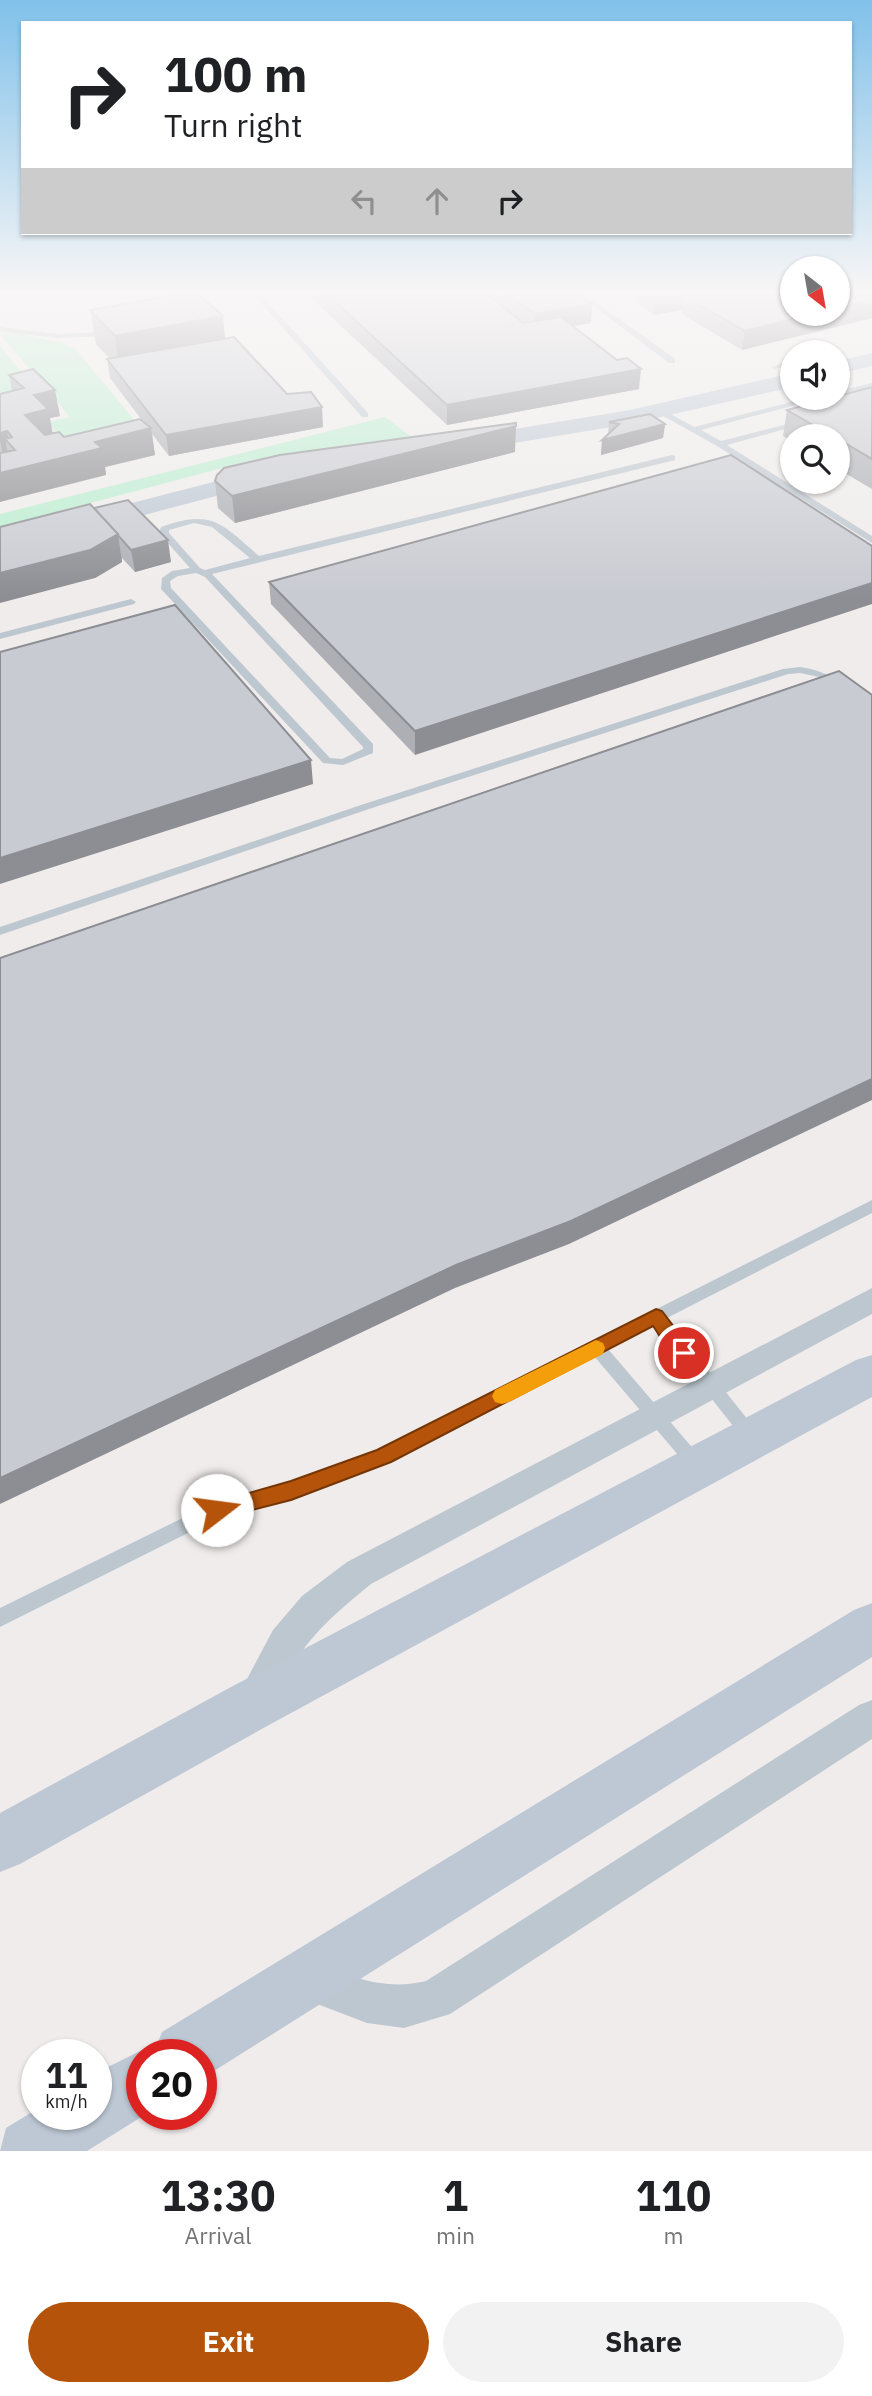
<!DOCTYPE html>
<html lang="en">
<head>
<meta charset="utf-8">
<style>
  :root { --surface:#fff; --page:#f2f2f2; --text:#202124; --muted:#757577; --accent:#b45309 }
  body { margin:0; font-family:"IBM Plex Sans",sans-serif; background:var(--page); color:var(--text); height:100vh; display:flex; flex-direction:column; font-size:26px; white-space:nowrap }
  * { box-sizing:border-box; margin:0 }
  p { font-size:23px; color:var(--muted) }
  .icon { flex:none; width:38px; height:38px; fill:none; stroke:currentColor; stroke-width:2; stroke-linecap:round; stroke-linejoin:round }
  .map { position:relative; height:2151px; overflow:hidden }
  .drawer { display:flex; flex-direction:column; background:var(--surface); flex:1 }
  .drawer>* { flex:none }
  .guide { position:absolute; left:21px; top:21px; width:831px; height:214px; border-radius:0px; box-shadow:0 2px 5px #0004; background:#fff; color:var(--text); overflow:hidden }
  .needle { width:46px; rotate:149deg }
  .tools { position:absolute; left:780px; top:256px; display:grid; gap:14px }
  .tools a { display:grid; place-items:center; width:70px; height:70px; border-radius:50%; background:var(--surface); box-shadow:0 2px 5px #0004; font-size:35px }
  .speed { position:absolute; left:21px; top:2039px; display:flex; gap:14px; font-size:35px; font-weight:700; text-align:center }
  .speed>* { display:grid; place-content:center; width:91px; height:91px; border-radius:50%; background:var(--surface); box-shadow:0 2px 5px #0004; line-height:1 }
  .speed small { font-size:18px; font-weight:400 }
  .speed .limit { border:10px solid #d22; background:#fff; color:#111 }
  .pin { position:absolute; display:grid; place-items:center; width:60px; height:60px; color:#fff; margin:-30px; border:4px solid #fff; border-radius:50%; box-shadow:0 2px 7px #0007 }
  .me { position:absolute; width:77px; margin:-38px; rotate:75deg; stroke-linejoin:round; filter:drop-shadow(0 0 5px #0008) }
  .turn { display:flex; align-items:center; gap:24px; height:147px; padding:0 28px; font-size:32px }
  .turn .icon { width:91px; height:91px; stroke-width:2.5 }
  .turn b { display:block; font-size:49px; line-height:60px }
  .lanes { display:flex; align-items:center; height:66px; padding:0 28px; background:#0003; justify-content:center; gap:35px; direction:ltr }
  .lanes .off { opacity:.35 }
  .eta { display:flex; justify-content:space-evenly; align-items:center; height:119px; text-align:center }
  .eta b { font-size:42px; font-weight:800; line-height:49px }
  .primary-button { display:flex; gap:14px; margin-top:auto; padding:14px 28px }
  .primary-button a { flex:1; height:80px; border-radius:42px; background:var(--accent); color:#fff; font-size:28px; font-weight:800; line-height:80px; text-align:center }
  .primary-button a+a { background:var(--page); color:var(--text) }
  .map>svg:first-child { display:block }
  .green { fill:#baeecf }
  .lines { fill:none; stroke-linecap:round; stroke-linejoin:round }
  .lane { fill:#bdc7cf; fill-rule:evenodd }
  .street { fill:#bdc7cf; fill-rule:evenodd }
  .secondary { fill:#bdc8d4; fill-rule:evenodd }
  .wall { fill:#adafb5 }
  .shaded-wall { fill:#8d8e93 }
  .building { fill:#c9cbd2; stroke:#8d8e93; stroke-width:2 }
  .route { fill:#b45309; stroke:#753606; stroke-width:2 }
  .slow { fill:#f59e0b }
</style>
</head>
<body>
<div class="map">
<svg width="872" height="2151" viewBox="0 0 872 2151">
  <rect width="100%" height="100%" fill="#f0ecec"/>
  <g class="green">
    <path d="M15,332L63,343L75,349L152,441L68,460L58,436L48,422L70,417L1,335Z"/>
    <path d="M0,346L39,393L0,401Z"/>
    <path d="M385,417L413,438L256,459L0,527V514Z"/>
  </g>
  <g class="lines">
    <g class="lane">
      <path d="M254,295H261L368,413V417H362Z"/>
      <path d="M579,295H586L675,359V363H669Z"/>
      <path d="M0,327L58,334L108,332L112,334L108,336L58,338L0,331Z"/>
      <path d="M832,349H838L839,351L830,352Z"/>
      <path d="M793,360V364L775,369L771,367Z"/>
      <path d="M872,383V387L838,395V391Z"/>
      <path d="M811,397H826L701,430L721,441L807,419V423L727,445L872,536V543L717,446L658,413L665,411L694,427Z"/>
      <path d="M672,455L675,456V460L212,574L373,744V753L343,765L323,763L161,589L162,578L172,571L190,568L159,533L161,527C212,509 221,523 259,556ZM194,523L212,527L250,558L205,570L200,568L169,533V530ZM196,573L205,577L363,747V749L342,759L330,758L171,588L170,581L178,576Z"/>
      <path d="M131,599L136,602L134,604L0,639V633Z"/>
      <path d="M800,667C829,671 849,686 872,703V711L819,677L800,673L788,674L369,809L0,935V927L361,805L783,669Z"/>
      <path d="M872,1200V1213L667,1318L756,1430L759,1435L756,1440L750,1443L744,1440L654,1325L608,1349L702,1459L705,1464L702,1469L696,1472L690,1469L594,1356L390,1461L291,1498L220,1517L0,1627V1608L211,1504L291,1482L378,1450Z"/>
    </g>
    <g class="street">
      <path d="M872,1288V1314L371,1584C338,1611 309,1635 289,1672C279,1689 274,1707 256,1714L243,1709L238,1696L273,1630L302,1596L347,1562Z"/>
      <path d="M872,1700V1739L450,2014L404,2028L367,2023L291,1994L285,1980L291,1966L305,1960C346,1974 382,1992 426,1981L859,1705Z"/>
    </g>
    <g class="secondary">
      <path d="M872,353V366L838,374V361Z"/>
      <path d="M793,373V387L630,424L465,451L457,449L453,444L457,439L465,437L630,410Z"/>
      <path d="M268,468L277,470L280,475L277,480L0,553V537Z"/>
      <path d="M872,1355V1397L269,1725L20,1864L0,1872V1813L231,1687L856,1360Z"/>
      <path d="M872,1603V1657L206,2076L201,2078V2054H142V2114H146L87,2151H0L6,2128L37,2109V2114H96V2073L142,2050L153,2054L162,2032L854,1610Z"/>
    </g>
  </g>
  <g class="wall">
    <path d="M308,295H579L592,304L591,323L574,326L639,389L447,425Z"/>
    <path d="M636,295H872V318L742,350L682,314V310L654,315L636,302Z"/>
    <path d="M90,310L225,339L323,427L169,456L152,434L155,455L105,467L106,475L0,473V394L12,391L9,375L60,416L50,418L52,433L64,437L141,419L110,378L107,359L109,358L96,344Z"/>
    <path d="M872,387V489L838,469V436H793V442L783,436L787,410Z"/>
    <path d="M609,422L665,424L663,438L601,455L602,440L608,435Z"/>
    <path d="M515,452L235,523L218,508L215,481Z"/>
    <path d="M731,455L415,755L271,604L269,582Z"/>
    <path d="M94,508L171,562L135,572L122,558V562L95,578Z"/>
  </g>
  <g class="shaded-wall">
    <path d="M150,295H167L150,297Z"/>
    <path d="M662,295H767L684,296L682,310L654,315L656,296Z"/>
    <path d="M872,300V318L742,350L745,331L817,313H838V308Z"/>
    <path d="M592,304L591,323L535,333V314Z"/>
    <path d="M223,316L226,349L120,370L115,336Z"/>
    <path d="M641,369L639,389L447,425V405Z"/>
    <path d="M55,390L60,416L50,418L53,435L30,441L25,415L34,395Z"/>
    <path d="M322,407L323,427L169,456L166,435Z"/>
    <path d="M665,424L663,438L601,455L602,440Z"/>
    <path d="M516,426L515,452L235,523L232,496Z"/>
    <path d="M151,428L155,455L105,467L106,475L0,502V473L95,442Z"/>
    <path d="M7,431L9,443L5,439L9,458L4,460L0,441V433Z"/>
    <path d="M118,534L122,562L95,578L0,603V573Z"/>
    <path d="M168,540L171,562L135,572L131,550Z"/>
    <path d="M872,583V604L415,755V731Z"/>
    <path d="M311,760L313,784L0,884V858Z"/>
    <path d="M872,1079V1100L569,1244L455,1288L0,1504V1478L456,1265Z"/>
  </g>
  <g class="building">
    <path d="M177,295H199L223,316L115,336L90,310Z"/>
    <path d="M328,295H488L523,323L561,317L617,360L627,358L641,369L447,405Z"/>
    <path d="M509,295H579L592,304L535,314Z"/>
    <path d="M689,295H793V313H817L745,331L684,296Z"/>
    <path d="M838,295H872V300L838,308Z"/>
    <path d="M234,337L287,394L311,392L322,407L166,435L107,359Z"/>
    <path d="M33,369L55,390L34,395L48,409L25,415L45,435L59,432L64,437L140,419L151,428L95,442L102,448L0,473V453L15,450L5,439L12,437L7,431L0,433V394L24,388L9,375Z"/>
    <path d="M872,387V459L838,439V436H832L787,410Z"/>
    <path d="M650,414L665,424L602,440L619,424L609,422Z"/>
    <path d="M516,423V426L232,496L215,481L217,475L224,468L280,455Z"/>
    <path d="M731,455L872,546V583L415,731L269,582Z"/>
    <path d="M128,500L168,540L131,550L94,508Z"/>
    <path d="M90,504L118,534L90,550L0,573V527Z"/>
    <path d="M175,605L311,760L0,858V652Z"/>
    <path d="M839,671L872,695V1079L571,1221L456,1265L0,1478V958Z"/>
  </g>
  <linearGradient id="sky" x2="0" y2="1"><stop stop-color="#81c1ea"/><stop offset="0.49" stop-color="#f8f6f6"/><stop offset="1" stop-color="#f8f6f6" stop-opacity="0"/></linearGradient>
  <rect width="872" height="596" fill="url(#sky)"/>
  <path class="route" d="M656,1309L662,1311L690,1348L693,1353L690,1359C673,1365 662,1338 653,1326L391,1462L291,1500L217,1519L210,1517L207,1510L210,1504L291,1481L377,1450Z"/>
  <path class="slow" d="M596,1340L603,1343L605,1348L603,1354L509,1402L502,1404L495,1402L492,1396L495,1390Z"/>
</svg>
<div class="tools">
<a><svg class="needle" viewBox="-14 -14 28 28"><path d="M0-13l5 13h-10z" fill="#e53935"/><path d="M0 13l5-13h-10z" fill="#757577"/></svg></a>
<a><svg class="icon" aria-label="sound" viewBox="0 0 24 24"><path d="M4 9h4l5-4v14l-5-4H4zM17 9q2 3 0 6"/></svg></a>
<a><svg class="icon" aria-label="search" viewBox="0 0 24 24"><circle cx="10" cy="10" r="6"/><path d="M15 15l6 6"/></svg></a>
</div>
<div class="speed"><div>11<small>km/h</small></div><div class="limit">20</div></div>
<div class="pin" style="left:684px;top:1353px;background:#d93025"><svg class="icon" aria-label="arrive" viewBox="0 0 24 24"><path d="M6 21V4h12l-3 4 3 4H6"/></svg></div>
<svg class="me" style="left:217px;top:1510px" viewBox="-20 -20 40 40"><circle r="19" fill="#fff"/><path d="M0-13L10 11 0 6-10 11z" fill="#b45309"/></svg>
<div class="guide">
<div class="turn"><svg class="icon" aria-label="right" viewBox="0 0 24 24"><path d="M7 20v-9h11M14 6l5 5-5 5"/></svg><div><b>100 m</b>Turn right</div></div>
<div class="lanes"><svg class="icon off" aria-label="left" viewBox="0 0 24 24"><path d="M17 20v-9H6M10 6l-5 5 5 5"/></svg><svg class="icon off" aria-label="ahead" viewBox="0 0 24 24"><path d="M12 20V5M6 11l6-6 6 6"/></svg><svg class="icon" aria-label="right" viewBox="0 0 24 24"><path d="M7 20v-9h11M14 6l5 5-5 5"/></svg></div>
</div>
</div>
<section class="drawer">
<div class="eta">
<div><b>13:30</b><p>Arrival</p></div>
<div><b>1</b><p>min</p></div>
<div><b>110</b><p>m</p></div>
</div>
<div class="primary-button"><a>Exit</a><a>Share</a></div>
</section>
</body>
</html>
